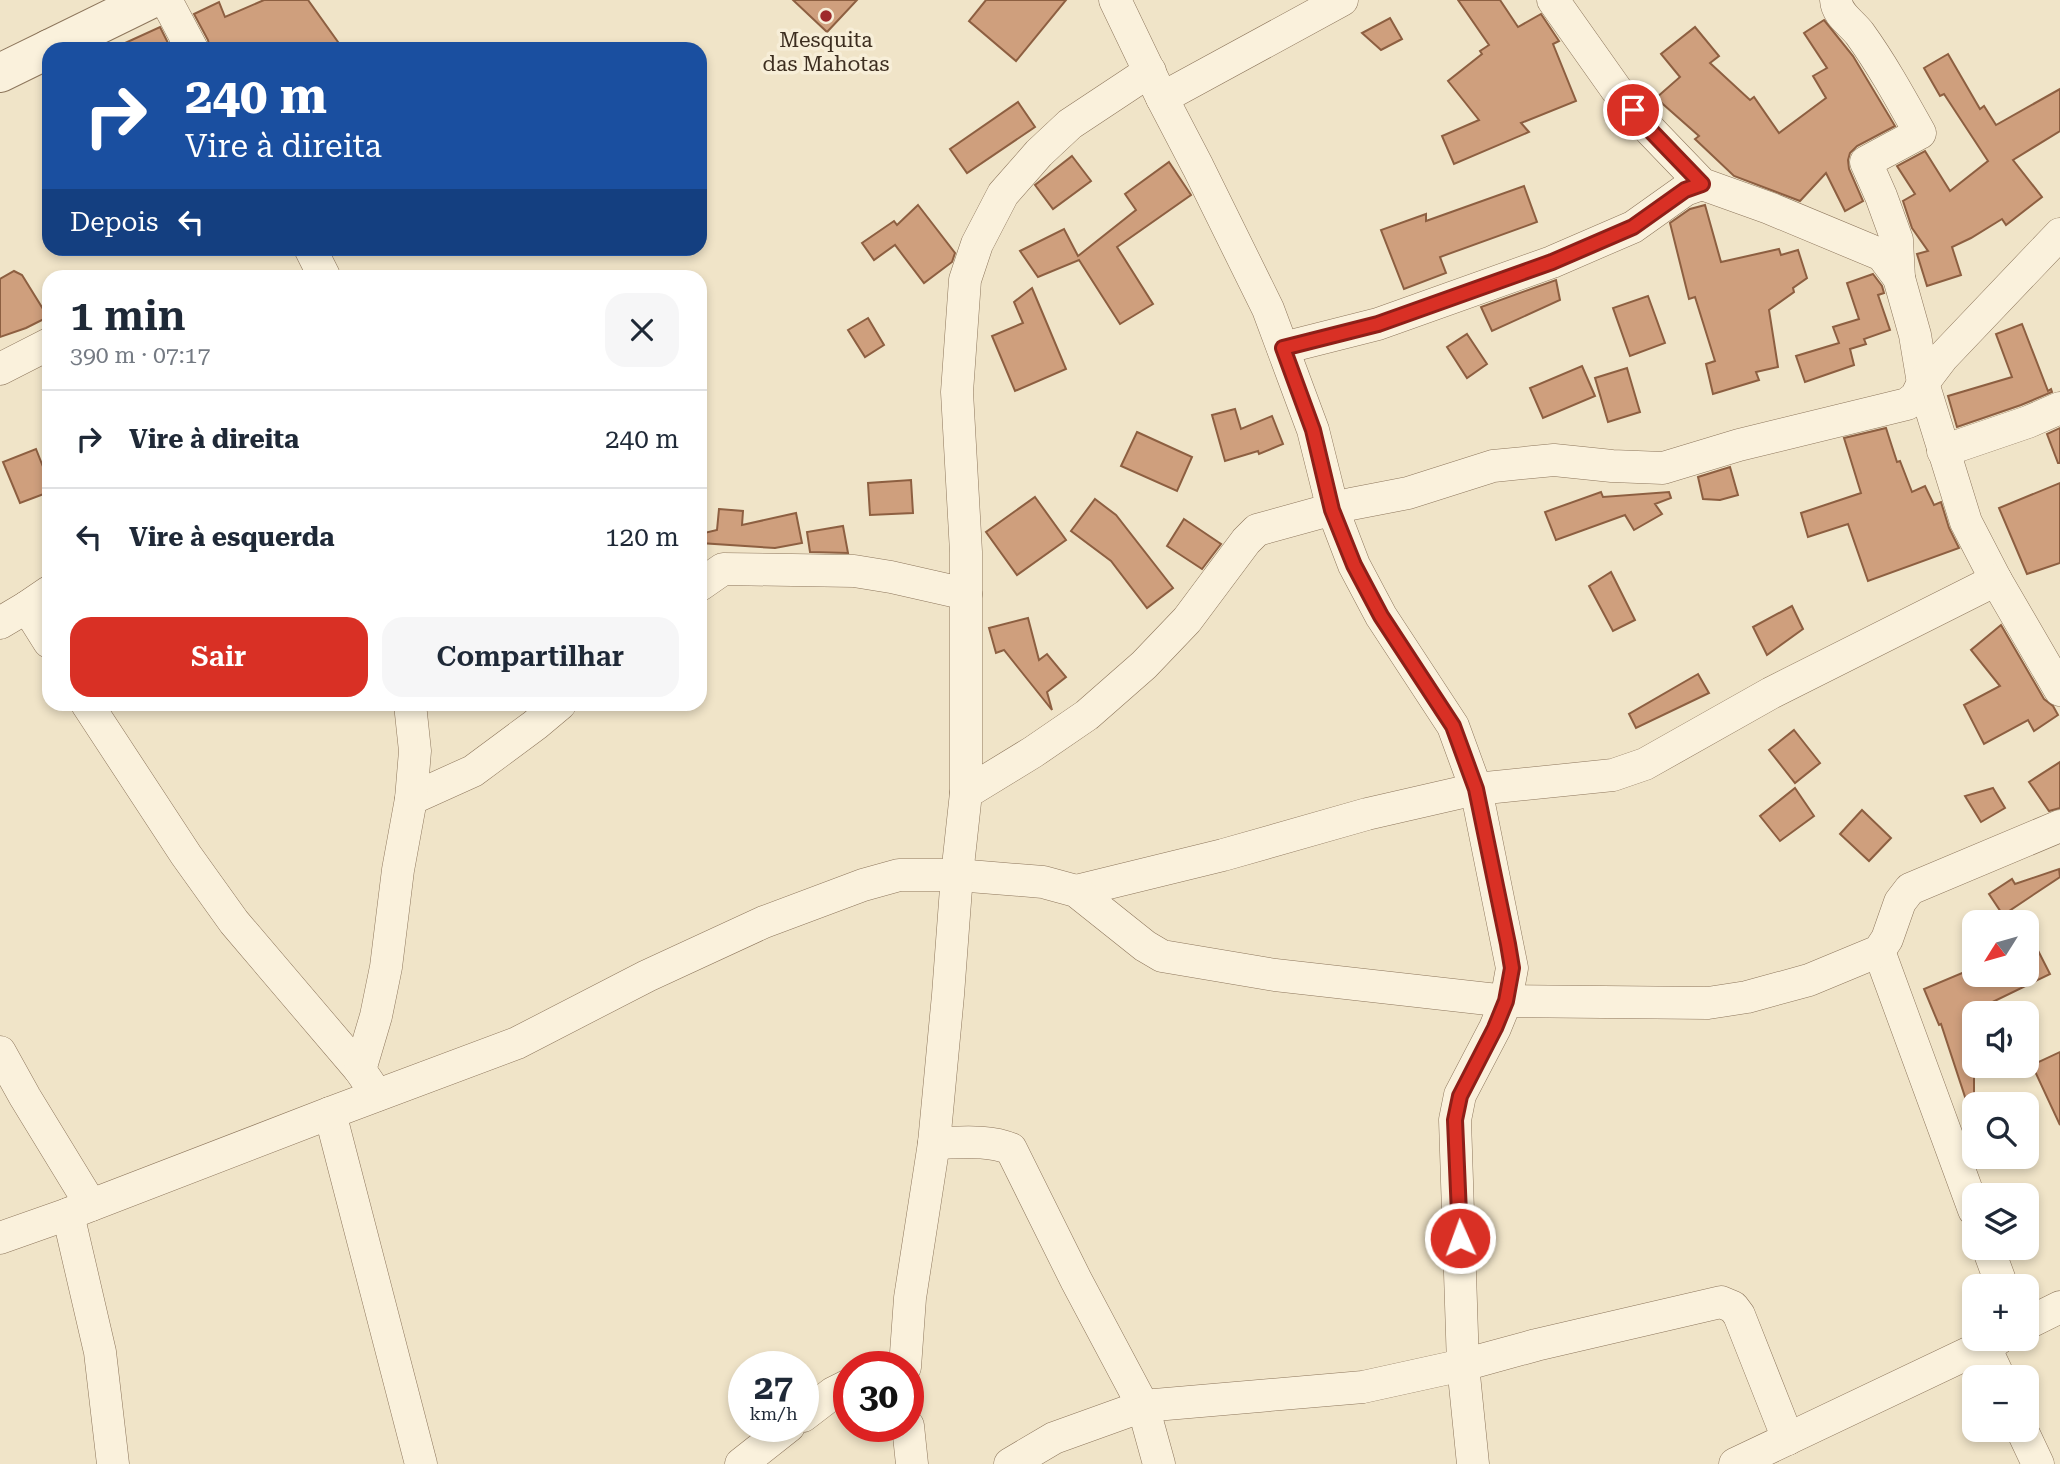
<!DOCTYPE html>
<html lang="pt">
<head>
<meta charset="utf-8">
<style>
  :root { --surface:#fff; --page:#f6f6f7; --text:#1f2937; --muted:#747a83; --line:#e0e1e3; --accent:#d93025 }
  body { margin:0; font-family:"Roboto Serif",serif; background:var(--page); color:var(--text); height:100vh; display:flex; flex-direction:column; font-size:26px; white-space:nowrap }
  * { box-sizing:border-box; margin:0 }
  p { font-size:23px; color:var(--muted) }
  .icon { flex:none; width:38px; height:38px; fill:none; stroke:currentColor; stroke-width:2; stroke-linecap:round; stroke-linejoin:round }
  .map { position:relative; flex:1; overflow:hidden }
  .sheet { position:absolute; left:42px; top:270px; width:665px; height:441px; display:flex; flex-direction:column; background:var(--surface); border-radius:21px; box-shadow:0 4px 10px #0003 }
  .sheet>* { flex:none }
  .banner { position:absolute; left:42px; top:42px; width:665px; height:214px; border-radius:21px; box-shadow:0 4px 10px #0003; background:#1a4fa0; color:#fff; overflow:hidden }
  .needle { width:46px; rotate:233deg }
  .controls { position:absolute; left:1962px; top:910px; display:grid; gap:14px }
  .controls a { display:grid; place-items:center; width:77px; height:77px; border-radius:14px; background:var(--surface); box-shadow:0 4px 10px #0003; font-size:35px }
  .speed { position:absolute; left:728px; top:1351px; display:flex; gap:14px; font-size:35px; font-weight:700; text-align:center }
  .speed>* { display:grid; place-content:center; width:91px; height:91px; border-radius:50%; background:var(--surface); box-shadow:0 4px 10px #0003; line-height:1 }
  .speed small { font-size:18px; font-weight:400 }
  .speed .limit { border:10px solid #d22; background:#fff; color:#111 }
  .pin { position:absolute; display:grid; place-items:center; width:60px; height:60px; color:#fff; margin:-30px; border:4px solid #fff; border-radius:50%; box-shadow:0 2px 7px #0007 }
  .me { position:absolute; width:77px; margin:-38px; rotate:358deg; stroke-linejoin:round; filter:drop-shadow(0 0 5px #0008) }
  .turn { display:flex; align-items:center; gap:24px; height:147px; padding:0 28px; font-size:32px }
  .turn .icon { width:91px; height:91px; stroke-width:2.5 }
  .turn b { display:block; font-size:49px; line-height:60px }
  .then { display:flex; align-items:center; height:66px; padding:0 28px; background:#0003; gap:14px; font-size:26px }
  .round { display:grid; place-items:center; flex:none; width:74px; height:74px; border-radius:21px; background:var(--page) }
  .summary { display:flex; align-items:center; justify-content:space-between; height:119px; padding:0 28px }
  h1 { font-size:42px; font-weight:600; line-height:52px }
  .cta { display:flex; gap:14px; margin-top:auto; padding:14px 28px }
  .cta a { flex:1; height:80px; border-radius:21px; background:var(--accent); color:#fff; font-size:28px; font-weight:600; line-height:80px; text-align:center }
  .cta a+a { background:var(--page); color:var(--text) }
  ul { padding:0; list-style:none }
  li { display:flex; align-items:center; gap:21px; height:98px; padding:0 28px; border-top:2px solid var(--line) }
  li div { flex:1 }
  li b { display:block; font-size:26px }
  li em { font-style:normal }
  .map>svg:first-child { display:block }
  .building { fill:#cf9f7d; stroke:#8d5f41; stroke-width:2 }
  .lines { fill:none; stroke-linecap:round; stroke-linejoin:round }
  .minor-casing { stroke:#8d765c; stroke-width:33 }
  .tertiary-casing { stroke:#8d765c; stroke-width:40 }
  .minor { stroke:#faf1dc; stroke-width:32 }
  .tertiary { stroke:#faf1dc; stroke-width:38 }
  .route-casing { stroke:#8d1f18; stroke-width:18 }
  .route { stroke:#d93025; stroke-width:12 }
  .poi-dot { fill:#9e2a2b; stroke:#f7eed8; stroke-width:2.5 }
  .labels { text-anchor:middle; stroke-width:7; stroke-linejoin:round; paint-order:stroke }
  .poi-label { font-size:21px; fill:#3d2e20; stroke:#f7eed8 }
</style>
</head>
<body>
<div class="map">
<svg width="2060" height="1464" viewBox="0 0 2060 1464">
  <rect width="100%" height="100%" fill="#f0e4c8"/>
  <g class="building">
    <path d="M264,0H308L343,49H210L208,40L194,14L219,2L225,17Z"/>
    <path d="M793,0H857L827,32Z"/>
    <path d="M986,0H1066L1016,61L969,21Z"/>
    <path d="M1458,0H1500L1518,27L1541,14L1559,41L1553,44L1576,101L1521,123L1529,132L1454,164L1442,136L1479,120L1448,81L1482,54L1480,51L1489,45Z"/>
    <path d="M1390,18L1402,39L1381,50L1362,33Z"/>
    <path d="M1824,20L1853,56L1895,126L1857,146L1850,153L1848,160L1849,169L1863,201L1845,211L1826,173L1800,201L1734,176L1695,139L1699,136L1656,98L1680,77L1661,54L1695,27L1719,56L1710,63L1750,100L1754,97L1779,133L1826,98L1813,76L1827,68L1804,33Z"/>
    <path d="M160,27L171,49H112Z"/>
    <path d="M1948,54L1980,109L1984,106L1996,125L2060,89V131L2013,160L2042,197L2006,225L2002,219L1971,238L1952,247L1961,275L1927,286L1917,254L1928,251L1912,228L1903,201L1915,194L1897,166L1925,151L1950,191L1988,161L1944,94L1940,96L1924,68Z"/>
    <path d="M1018,102L1035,127L967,173L950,149Z"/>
    <path d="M1072,156L1091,181L1053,209L1035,185Z"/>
    <path d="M1169,162L1191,195L1117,247L1153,304L1120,324L1079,260L1038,277L1020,251L1064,229L1078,256L1136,210L1125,194Z"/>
    <path d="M1524,186L1537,222L1440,257L1446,273L1404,289L1381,230L1426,214V221Z"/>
    <path d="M918,205L955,253L952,262L924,283L895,245L874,260L862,243L894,221L897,225Z"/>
    <path d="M1705,205L1721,262L1779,249L1781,255L1798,250L1807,278L1793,288L1794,292L1769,310L1778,367L1756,372L1759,380L1713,394L1706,364L1715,361L1695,297L1689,299L1670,223L1690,209Z"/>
    <path d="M14,271L22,275L43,309L46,318L26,328L0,337V279Z"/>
    <path d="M1873,274L1882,286L1884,293L1878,295L1890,330L1864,339L1866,344L1850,349L1854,365L1805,382L1796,356L1839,343L1833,327L1859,319L1847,283Z"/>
    <path d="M1556,280L1560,300L1492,331L1481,307Z"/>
    <path d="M1032,288L1066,369L1015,391L992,336L1023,323L1014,302Z"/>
    <path d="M1648,296L1665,343L1630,356L1613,308Z"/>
    <path d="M868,318L884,345L865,357L848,330Z"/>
    <path d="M2022,324L2048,391L2051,389L2052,392L2021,405L1957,427L1948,396L2012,377L1996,334Z"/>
    <path d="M1467,334L1487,364L1467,378L1447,347Z"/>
    <path d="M1582,366L1595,396L1543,418L1530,388Z"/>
    <path d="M1627,368L1640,412L1608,422L1595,378Z"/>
    <path d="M1235,409L1241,429L1272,416L1283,444L1259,454L1258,451L1225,461L1212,415Z"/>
    <path d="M1886,428L1897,462L1900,461L1912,492L1925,486L1934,505L1941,502L1949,528L1959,548L1868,581L1848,524L1808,537L1801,513L1861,493L1844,438Z"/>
    <path d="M2060,428V463H2058L2047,434Z"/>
    <path d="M1137,432L1192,457L1177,491L1121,466Z"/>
    <path d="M36,449L49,482V492L20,503L3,462Z"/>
    <path d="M1730,467L1738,495L1720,500L1703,499L1698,477Z"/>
    <path d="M911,480L913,513L870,515L868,483Z"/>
    <path d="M2060,483V563L2027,574L1999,508Z"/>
    <path d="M1601,492L1603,497L1669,492L1671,498L1655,504L1662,514L1634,530L1625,515L1556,540L1545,512Z"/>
    <path d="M1035,497L1066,540L1017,575L986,532Z"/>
    <path d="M1095,499L1116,515L1173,588L1147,608L1111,561L1071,531Z"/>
    <path d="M719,509L743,511L742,525L796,513L802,543L775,548L700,543V534L717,530Z"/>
    <path d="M1184,519L1221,544L1202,569L1167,546Z"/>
    <path d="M843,526L848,553L810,552L807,532Z"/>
    <path d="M1611,572L1635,620L1613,631L1589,586Z"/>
    <path d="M1792,606L1803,629L1767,655L1753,627Z"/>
    <path d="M1028,618L1039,660L1047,654L1066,677L1047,692L1052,710L1004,650L996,653L989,628Z"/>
    <path d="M2001,625L2044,699L2053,706L2058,715L2034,731L2028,720L1984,744L1964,705L2000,686L1971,650Z"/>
    <path d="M1698,674L1709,693L1636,728L1629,714Z"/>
    <path d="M1794,730L1820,763L1795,783L1769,750Z"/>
    <path d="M2060,762V808L2049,811L2029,782Z"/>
    <path d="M1795,788L1814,816L1780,841L1760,816Z"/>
    <path d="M1993,788L2005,808L1981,822L1965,796Z"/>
    <path d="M1862,810L1891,838L1869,861L1840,834Z"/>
    <path d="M2059,869L2060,877L2003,915L1989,894L2012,879L2015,884Z"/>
    <path d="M2026,927L2050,974L1976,1010L1974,1004V1111L1970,1112L1941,1024L1939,1025L1924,989L1974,968V975H2026Z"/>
    <path d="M2060,1052V1125L2032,1065Z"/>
  </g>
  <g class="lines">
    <defs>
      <g id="minor">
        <path d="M166,0L192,49"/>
        <path d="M1115,0L1162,98L1198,167L1268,309L1313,430L1333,510L1354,565L1381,616L1453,726L1476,789L1512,968L1506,1001L1495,1028L1460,1095L1455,1120L1463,1365L1473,1464"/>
        <path d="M1553,0L1616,89L1651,131L1702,184L1769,208L1882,255L1899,278L1915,335L1923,383L1966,522L1996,580L2060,690"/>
        <path d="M1836,0C1837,15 1851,22 1860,34C1883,66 1901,99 1920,133L1866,162L1881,196L1897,240L1899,278"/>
        <path d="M1162,98L1342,0"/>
        <path d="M310,248L324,276"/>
        <path d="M1283,348L1378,324L1552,262L1633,227L1685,190L1702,184"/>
        <path d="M0,369L49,344"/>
        <path d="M1943,451L2028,422L2060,408"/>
        <path d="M700,585L723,569L854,571L891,577L966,594"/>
        <path d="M27,607L49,642"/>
        <path d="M0,623L27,607L49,592"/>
        <path d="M87,704L186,855L234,922L360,1070L377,1095"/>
        <path d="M966,793L1033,752L1087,715L1144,665L1187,620L1246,541L1257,530L1351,504L1408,493L1493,466L1554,460L1612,466L1663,468L1739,445L1907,404L1916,397L1923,383L1942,358L2060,234"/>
        <path d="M411,799L473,771L535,725L560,704"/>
        <path d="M1076,891L1223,855L1367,814L1476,789L1613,775L1645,764L1771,693L1996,580"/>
        <path d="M1879,951L1974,1210"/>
        <path d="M0,1052L25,1097L91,1205"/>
        <path d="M360,1070L376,1016L386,967L398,870L411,799L415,751L410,704"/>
        <path d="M330,1113L421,1464"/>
        <path d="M934,1143C958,1143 988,1139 1011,1149L1076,1280L1143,1406L1159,1464"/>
        <path d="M68,1214L100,1352L113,1464"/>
        <path d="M0,1238L68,1214L330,1113L517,1043L647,976L764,922L863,885L899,875H957L1043,882L1076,891L1145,946L1162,956L1275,975L1506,1001L1708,1003L1747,997L1809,980L1879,951L1887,939L1900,902L1910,889L2060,826"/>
        <path d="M1988,1248L2002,1286"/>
        <path d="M2026,1324L2060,1307"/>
        <path d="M1984,1345L1999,1377"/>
        <path d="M905,1367L910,1298L934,1143L948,995L957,875L966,793V552L957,392L965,280L977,244L1003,194L1039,153L1070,124L1150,71"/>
        <path d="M803,1416L833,1393L849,1385"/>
        <path d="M908,1426L912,1464"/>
        <path d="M2022,1430L2038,1464"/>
        <path d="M741,1464L789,1426"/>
        <path d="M1010,1464L1054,1438L1143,1406L1363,1387L1463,1365L1536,1345L1721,1302L1733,1307L1739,1315L1788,1439"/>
        <path d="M1735,1464L1998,1339"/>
      </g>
      <g id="tertiary">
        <path d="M49,49L149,0"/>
        <path d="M0,73L49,49"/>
      </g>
    </defs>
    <use href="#minor" class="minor-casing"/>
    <use href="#tertiary" class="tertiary-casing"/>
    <use href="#minor" class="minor"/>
    <use href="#tertiary" class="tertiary"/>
  </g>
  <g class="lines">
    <defs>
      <path id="route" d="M1460,1238L1455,1120L1460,1096L1495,1028L1506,1001L1512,968L1508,944L1476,789L1453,726L1381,616L1354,565L1332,510L1313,430L1283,348L1378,324L1552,262L1633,227L1685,190L1702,184L1651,131L1633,110"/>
    </defs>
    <use href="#route" class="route-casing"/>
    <use href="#route" class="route"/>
  </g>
  <circle class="poi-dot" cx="826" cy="16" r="7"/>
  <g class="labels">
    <g class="poi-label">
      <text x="826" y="47">Mesquita<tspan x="826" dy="24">das Mahotas</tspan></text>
    </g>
  </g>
</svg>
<div class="controls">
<a><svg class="needle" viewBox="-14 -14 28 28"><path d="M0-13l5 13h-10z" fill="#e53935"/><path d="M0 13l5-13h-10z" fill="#747a83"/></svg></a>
<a><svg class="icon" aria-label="sound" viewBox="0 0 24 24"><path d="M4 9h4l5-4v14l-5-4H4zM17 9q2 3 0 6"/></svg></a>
<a><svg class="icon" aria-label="search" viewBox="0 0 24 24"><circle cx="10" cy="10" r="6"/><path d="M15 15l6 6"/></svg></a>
<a><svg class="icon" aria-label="layers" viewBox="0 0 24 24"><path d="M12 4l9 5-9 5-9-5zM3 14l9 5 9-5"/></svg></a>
<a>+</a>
<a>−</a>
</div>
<div class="speed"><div>27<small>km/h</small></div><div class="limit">30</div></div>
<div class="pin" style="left:1633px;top:110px;background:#d93025"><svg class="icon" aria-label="arrive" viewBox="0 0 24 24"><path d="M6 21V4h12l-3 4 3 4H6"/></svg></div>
<svg class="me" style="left:1460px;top:1238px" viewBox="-20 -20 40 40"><circle r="17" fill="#d93025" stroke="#fff" stroke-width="3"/><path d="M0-11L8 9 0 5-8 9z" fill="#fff"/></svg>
<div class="banner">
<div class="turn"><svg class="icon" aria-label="right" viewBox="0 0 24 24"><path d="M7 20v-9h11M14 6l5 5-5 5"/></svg><div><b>240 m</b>Vire à direita</div></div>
<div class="then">Depois<svg class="icon" aria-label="left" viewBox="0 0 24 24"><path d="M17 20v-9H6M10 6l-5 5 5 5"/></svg></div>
</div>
<section class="sheet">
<div class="summary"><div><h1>1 min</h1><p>390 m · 07:17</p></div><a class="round"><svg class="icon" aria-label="close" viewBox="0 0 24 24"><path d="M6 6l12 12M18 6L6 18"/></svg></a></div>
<ul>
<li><svg class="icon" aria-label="right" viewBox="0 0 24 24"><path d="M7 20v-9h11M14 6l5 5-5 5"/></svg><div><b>Vire à direita</b></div><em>240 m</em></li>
<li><svg class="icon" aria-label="left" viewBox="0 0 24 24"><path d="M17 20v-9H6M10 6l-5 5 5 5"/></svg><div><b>Vire à esquerda</b></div><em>120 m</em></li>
</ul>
<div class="cta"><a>Sair</a><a>Compartilhar</a></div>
</section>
</div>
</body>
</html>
